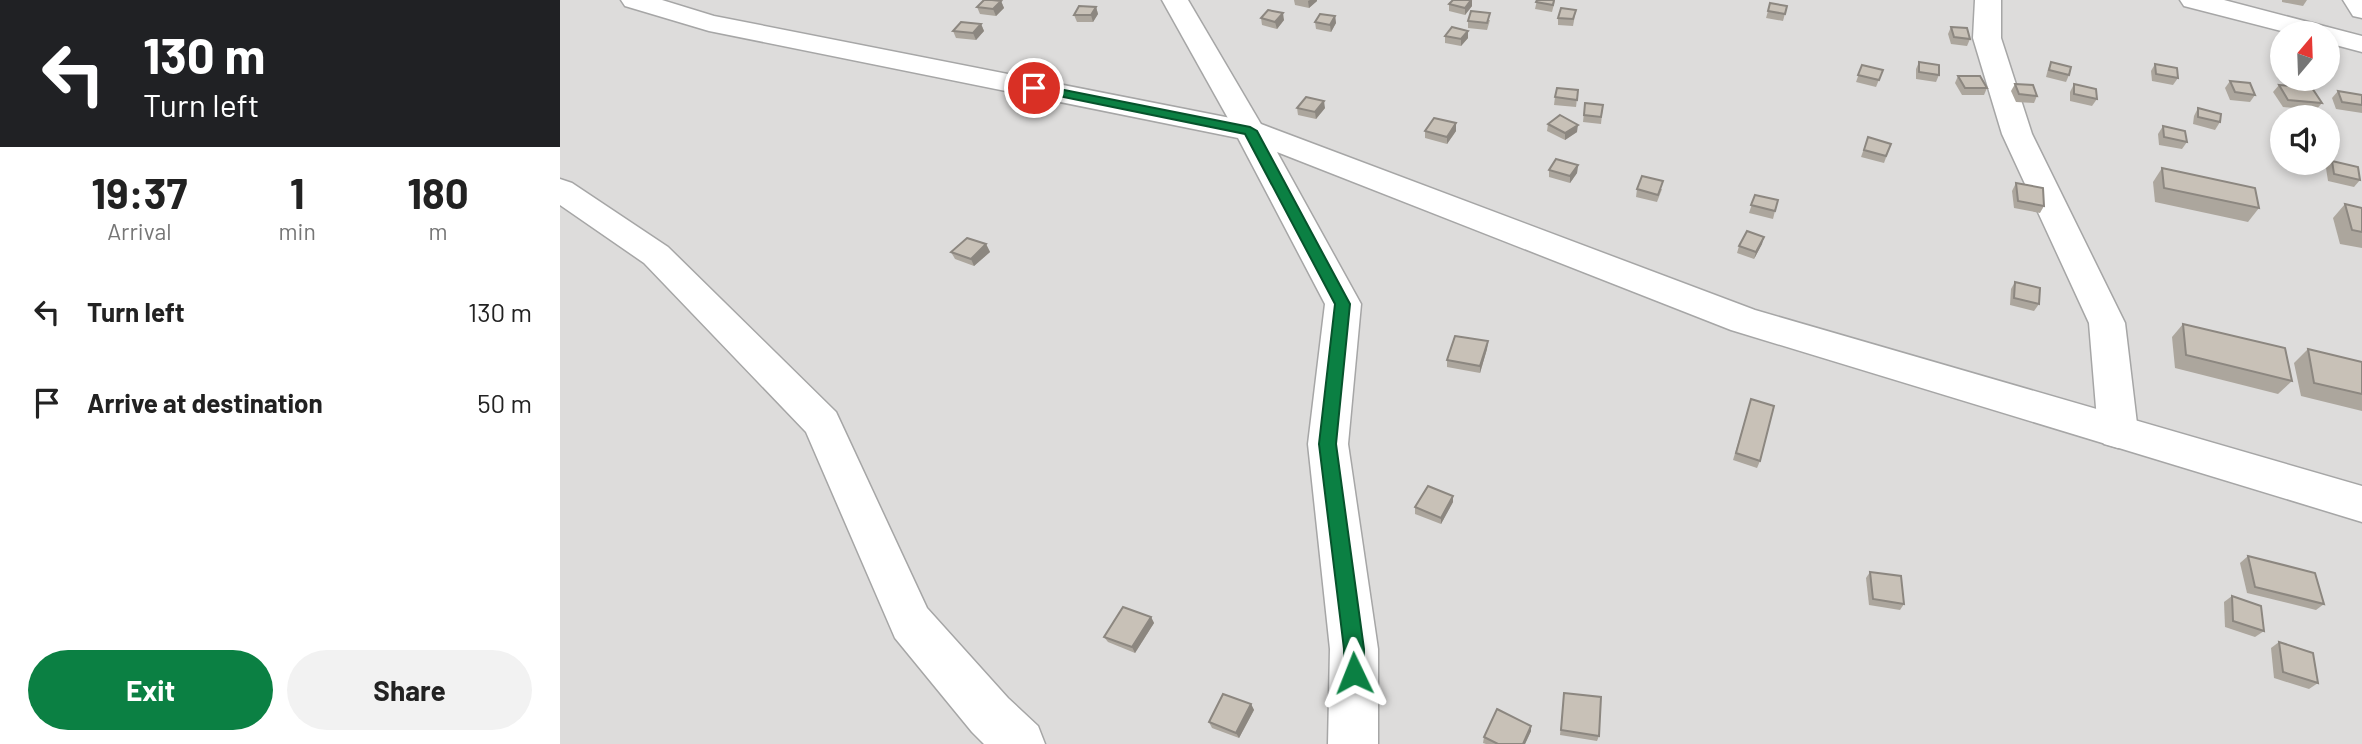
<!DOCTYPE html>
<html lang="en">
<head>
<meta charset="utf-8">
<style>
  :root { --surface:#fff; --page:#f2f2f2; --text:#222; --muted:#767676; --accent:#0b8043 }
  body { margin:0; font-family:Barlow,sans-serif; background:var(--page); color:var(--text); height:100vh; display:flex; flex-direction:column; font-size:26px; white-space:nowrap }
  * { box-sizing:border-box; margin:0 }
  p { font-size:23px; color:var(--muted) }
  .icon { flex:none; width:38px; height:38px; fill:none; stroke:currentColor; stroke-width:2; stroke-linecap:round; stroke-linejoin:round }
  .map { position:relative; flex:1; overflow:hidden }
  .panel { display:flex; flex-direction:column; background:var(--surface); width:560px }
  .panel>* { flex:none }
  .top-card { background:#202124; color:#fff; overflow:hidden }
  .needle { width:46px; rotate:19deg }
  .tools { position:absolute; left:1710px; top:21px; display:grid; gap:14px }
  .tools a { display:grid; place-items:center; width:70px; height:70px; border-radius:50%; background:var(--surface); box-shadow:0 4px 10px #0003; font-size:35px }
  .pin { position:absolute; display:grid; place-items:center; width:60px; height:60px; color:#fff; margin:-30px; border:4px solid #fff; border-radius:50%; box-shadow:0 2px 7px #0007 }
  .me { position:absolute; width:77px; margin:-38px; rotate:358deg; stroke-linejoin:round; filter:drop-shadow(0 0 5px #0008) }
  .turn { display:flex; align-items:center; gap:24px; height:147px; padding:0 28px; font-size:32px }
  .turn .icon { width:91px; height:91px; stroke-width:2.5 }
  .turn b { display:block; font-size:49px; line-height:60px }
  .eta { display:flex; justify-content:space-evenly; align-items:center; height:119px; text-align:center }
  .eta b { font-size:42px; font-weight:700; line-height:49px }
  .button { display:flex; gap:14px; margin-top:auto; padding:14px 28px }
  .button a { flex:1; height:80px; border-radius:42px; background:var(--accent); color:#fff; font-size:28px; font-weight:700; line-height:80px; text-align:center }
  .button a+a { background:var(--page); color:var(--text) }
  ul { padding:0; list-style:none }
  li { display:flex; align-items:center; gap:21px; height:91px; padding:0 28px }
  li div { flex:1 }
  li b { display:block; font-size:26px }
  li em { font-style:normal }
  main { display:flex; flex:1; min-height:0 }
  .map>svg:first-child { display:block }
  .residential { fill:#dddcdb; fill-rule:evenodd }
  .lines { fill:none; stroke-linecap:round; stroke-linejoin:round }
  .minor-casing { stroke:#a6a6a6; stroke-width:3 }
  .tertiary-casing { stroke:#a6a6a6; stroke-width:3 }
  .minor { fill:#fff; fill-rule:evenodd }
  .tertiary { fill:#fff; fill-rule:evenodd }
  .wall { fill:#aca69d }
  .shaded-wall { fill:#8c8780 }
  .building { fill:#c8c1b7; stroke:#8c8780; stroke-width:2 }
  .route { fill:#0b8043; stroke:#07532c; stroke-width:2 }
</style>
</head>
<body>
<main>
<section class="panel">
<div class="top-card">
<div class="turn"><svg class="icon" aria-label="left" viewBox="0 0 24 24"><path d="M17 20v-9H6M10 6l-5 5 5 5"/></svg><div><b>130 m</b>Turn left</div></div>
</div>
<div class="eta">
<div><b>19:37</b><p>Arrival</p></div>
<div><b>1</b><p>min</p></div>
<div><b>180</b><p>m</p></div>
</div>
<ul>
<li><svg class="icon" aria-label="left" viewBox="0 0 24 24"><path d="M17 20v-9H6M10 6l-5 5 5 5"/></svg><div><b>Turn left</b></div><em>130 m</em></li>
<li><svg class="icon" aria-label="arrive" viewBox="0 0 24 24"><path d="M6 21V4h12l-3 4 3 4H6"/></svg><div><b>Arrive at destination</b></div><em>50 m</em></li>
</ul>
<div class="button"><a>Exit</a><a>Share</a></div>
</section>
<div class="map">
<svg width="1802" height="744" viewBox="0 0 1802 744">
  <rect width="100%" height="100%" fill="#f0eee4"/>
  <path class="residential" d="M0,0H1802V744H0ZM1722,33H1768V79H1722ZM1722,117H1768V163H1722Z"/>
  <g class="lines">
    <defs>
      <g id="minor">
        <path d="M602,0H628L705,131L701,138L690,140L679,138Z"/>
        <path d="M1415,0H1441V38L1472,134L1565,323L1578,432L1572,444L1558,448L1544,444L1538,432L1529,323L1442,134L1413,38Z"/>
        <path d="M1620,0H1664L1802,36V52L1768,43V33H1729L1624,6Z"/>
        <path d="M1783,0H1802V18L1793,16Z"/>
        <path d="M0,179L12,183L108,247L276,412L367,608L448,698L478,726L485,744H424L412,732L335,638L246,432L84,263L0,205Z"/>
      </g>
      <path id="tertiary" d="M61,0H102L154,16L701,124L1195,310L1802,486V522L1171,330L717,152L801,304L788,444L818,649V744H768L770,649L748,444L765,304L678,138L149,31L65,6Z"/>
    </defs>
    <use href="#minor" class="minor-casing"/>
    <use href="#tertiary" class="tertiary-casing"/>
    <use href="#minor" class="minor"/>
    <use href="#tertiary" class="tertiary"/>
  </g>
  <g class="wall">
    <path d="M734,0H757V1L749,8L735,5Z"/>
    <path d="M912,0V6L905,15L889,11V4Z"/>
    <path d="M977,0H995L992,12L975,9Z"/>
    <path d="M1722,0H1747L1743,6L1722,2Z"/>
    <path d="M441,1L444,8L436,16L420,14L417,7Z"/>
    <path d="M1227,6L1223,21L1206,18L1208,11Z"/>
    <path d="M536,7L538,14L533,22H517L514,15Z"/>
    <path d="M1016,10L1013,26L998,25V18Z"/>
    <path d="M775,16L776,23L771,32L756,29L755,22Z"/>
    <path d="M701,18L724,20L717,29L702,25Z"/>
    <path d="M930,20L927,30L908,28V21Z"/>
    <path d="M421,24L424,31L416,40L396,38L393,31Z"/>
    <path d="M1391,27L1410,39L1407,46L1391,44L1388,34Z"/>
    <path d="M908,31V38L901,46L885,43V36Z"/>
    <path d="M1359,62L1379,75L1376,82L1356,79V69Z"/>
    <path d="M1491,62L1509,75L1506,82L1486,77L1488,69Z"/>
    <path d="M1595,64L1618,78L1613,85L1592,81L1591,71Z"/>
    <path d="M1302,65L1323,70L1316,87L1296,82Z"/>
    <path d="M1398,76L1427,88L1424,95H1402L1395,83Z"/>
    <path d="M1670,81L1695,95L1690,102L1670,100L1665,88Z"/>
    <path d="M1455,84L1477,96L1474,103L1456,102L1451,91Z"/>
    <path d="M1514,84L1537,99L1532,106L1510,101V92Z"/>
    <path d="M1719,85L1762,103L1756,110L1723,107L1713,92Z"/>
    <path d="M1018,90L1016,107L994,105L995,97Z"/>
    <path d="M1778,91L1802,95V113L1776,109L1772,98Z"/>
    <path d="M1025,103L1043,105L1041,124L1023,122Z"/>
    <path d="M737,108H765L756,119L738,115Z"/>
    <path d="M1638,108L1660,122L1655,130L1633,124L1634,116Z"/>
    <path d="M896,123V131L887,144L865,138V131Z"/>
    <path d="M988,124L1017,132L1005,140L987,131Z"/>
    <path d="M1603,126L1627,142L1622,149L1599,145L1598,134Z"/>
    <path d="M1308,137L1331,144L1324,163L1301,157Z"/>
    <path d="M1772,161L1800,180L1794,187L1768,181L1766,168Z"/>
    <path d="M1018,165L1017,173L1010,183L989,177V170Z"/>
    <path d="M1602,168L1699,208L1688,222L1595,202L1593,182Z"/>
    <path d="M1456,183L1484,206L1480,213L1454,208L1452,191Z"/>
    <path d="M1077,189H1102L1097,202L1076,197Z"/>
    <path d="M1195,195L1215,211L1213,219L1189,213Z"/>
    <path d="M1785,204L1802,208V248L1780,244L1773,218Z"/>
    <path d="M426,244L430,252L414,266L395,259L391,252Z"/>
    <path d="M1202,244L1194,259L1177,253L1179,246Z"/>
    <path d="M1455,282L1479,304L1474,311L1450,305L1451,289Z"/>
    <path d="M1623,324L1732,381L1718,394L1615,368L1612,337Z"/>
    <path d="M928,341L927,349L920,373L887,367V360Z"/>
    <path d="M1748,349L1802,362V411L1741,396L1734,363Z"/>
    <path d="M1189,406L1200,461L1197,468L1173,460Z"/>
    <path d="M893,496V502L881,524L855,514V507Z"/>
    <path d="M1688,556L1764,604L1756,610L1687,593L1680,563Z"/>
    <path d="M1310,572L1344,604L1340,610L1309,605L1306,578Z"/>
    <path d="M1672,596L1704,631L1695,637L1665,627L1664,602Z"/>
    <path d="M591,617L594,623L575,653L548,642L544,637Z"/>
    <path d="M1719,642L1758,683L1749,689L1714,678L1711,648Z"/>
    <path d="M1004,693L1039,736L1037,741L1000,735Z"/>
    <path d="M691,704L694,710L679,738L652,728L649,722Z"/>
    <path d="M971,726V731L965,744H926L923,743L924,737Z"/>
  </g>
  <g class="shaded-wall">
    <path d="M750,0H757V1L749,8L748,1Z"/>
    <path d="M912,0V6L905,15V8Z"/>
    <path d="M441,1L444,8L436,16L433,9Z"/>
    <path d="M536,7L538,14L533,22L531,15Z"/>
    <path d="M723,13L724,20L717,29L715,22Z"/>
    <path d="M775,16L776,23L771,32L770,25Z"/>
    <path d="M421,24L424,31L416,40L413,33Z"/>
    <path d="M908,31V38L901,46V39Z"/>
    <path d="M764,101L765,108L756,119L755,112Z"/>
    <path d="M896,123V131L887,144V137Z"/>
    <path d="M1018,125L1017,132L1005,140V133Z"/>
    <path d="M1018,165L1017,173L1010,183V176Z"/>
    <path d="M1204,237L1202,244L1194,259L1196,252Z"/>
    <path d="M426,244L430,252L414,266L411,259Z"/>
    <path d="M928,341L927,349L920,373V366Z"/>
    <path d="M893,496V502L881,524V518Z"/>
    <path d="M591,617L594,623L575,653L572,647Z"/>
    <path d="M691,704L694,710L679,738L676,733Z"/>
    <path d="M971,726V731L965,744H963Z"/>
  </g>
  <g class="building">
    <path d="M424,0H432L441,1L433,9L417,7Z"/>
    <path d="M893,0H911L905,8L889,4Z"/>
    <path d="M977,0H994L993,5L976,2Z"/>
    <path d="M1210,3L1227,6L1225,14L1208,11Z"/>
    <path d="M519,6L536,7L531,15H514Z"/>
    <path d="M1001,8L1016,10L1013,19L998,18Z"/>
    <path d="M708,10L723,13L715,22L701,18Z"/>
    <path d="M911,11L930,13L927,23L908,21Z"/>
    <path d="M760,14L775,16L770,25L755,22Z"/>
    <path d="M401,22L421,24L413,33L393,31Z"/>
    <path d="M892,27L908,31L901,39L885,36Z"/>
    <path d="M1391,27L1407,28L1410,39L1394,37Z"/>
    <path d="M1359,62L1379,65V75L1359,72Z"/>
    <path d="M1491,62L1511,67L1509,75L1489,70Z"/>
    <path d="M1595,64L1617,68L1618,78L1596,74Z"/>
    <path d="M1302,65L1323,70L1319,80L1298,75Z"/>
    <path d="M1398,76H1420L1427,88H1405Z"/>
    <path d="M1670,81L1690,83L1695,95L1675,92Z"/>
    <path d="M1455,84L1473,85L1477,96L1459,94Z"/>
    <path d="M1514,84L1536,89L1537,99L1514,94Z"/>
    <path d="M1719,85L1752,88L1762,103L1728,100Z"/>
    <path d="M997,88L1018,90L1017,100L995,97Z"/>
    <path d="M1778,91L1802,95V105L1782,102Z"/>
    <path d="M746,97L764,101L755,112L737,108Z"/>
    <path d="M1025,103L1043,105L1041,117L1024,115Z"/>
    <path d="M1638,108L1661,114L1660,122L1638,117Z"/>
    <path d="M1000,115L1018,125L1005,133L988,124Z"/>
    <path d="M874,118L896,123L887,137L865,131Z"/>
    <path d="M1603,126L1625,131L1627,142L1604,137Z"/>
    <path d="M1308,137L1331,144L1326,156L1304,150Z"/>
    <path d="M996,159L1018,165L1010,176L989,170Z"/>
    <path d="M1772,161L1798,167L1800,180L1774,174Z"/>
    <path d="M1602,168L1695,188L1699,208L1604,188Z"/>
    <path d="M1082,176L1103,181L1098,195L1077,189Z"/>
    <path d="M1456,183L1483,188L1484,206L1458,201Z"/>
    <path d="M1195,195L1218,200L1215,211L1191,205Z"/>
    <path d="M1785,204L1802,208V232L1792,230Z"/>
    <path d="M1187,231L1204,237L1196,252L1179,246Z"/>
    <path d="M407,238L426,244L411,259L391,252Z"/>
    <path d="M1455,282L1480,288L1479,304L1454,298Z"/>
    <path d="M1623,324L1725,348L1732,381L1626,355Z"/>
    <path d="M895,336L928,341L920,366L887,360Z"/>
    <path d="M1748,349L1802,362V394L1754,383Z"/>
    <path d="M1191,399L1214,406L1200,461L1176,453Z"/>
    <path d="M868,486L893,496L881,518L855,507Z"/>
    <path d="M1688,556L1755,573L1764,604L1695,587Z"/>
    <path d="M1310,572L1341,576L1344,604L1313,599Z"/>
    <path d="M1672,596L1701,606L1704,631L1673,621Z"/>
    <path d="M563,607L591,617L572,647L544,637Z"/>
    <path d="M1719,642L1753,653L1758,683L1723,672Z"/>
    <path d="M1004,693L1041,697L1039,736L1001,730Z"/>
    <path d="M663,694L691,704L676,733L649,722Z"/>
    <path d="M937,709L971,726L963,744H938L924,737Z"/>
  </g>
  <path class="route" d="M474,84L690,127L697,131L790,304L776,444L804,649V673L801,680L794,683L787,680L784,673V649L759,444L775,304L685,134L469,90V85Z"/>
</svg>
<div class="tools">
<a><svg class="needle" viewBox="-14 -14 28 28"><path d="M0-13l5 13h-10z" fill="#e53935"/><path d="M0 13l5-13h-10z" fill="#767676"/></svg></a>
<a><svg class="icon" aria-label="sound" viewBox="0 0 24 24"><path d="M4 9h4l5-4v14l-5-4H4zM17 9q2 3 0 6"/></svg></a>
</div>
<div class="pin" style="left:474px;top:88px;background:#d93025"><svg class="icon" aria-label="arrive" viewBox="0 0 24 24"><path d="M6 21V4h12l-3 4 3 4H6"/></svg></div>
<svg class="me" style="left:794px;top:673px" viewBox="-20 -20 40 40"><path d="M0-17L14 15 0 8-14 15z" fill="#0b8043" stroke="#fff" stroke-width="4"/></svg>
</div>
</main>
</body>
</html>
